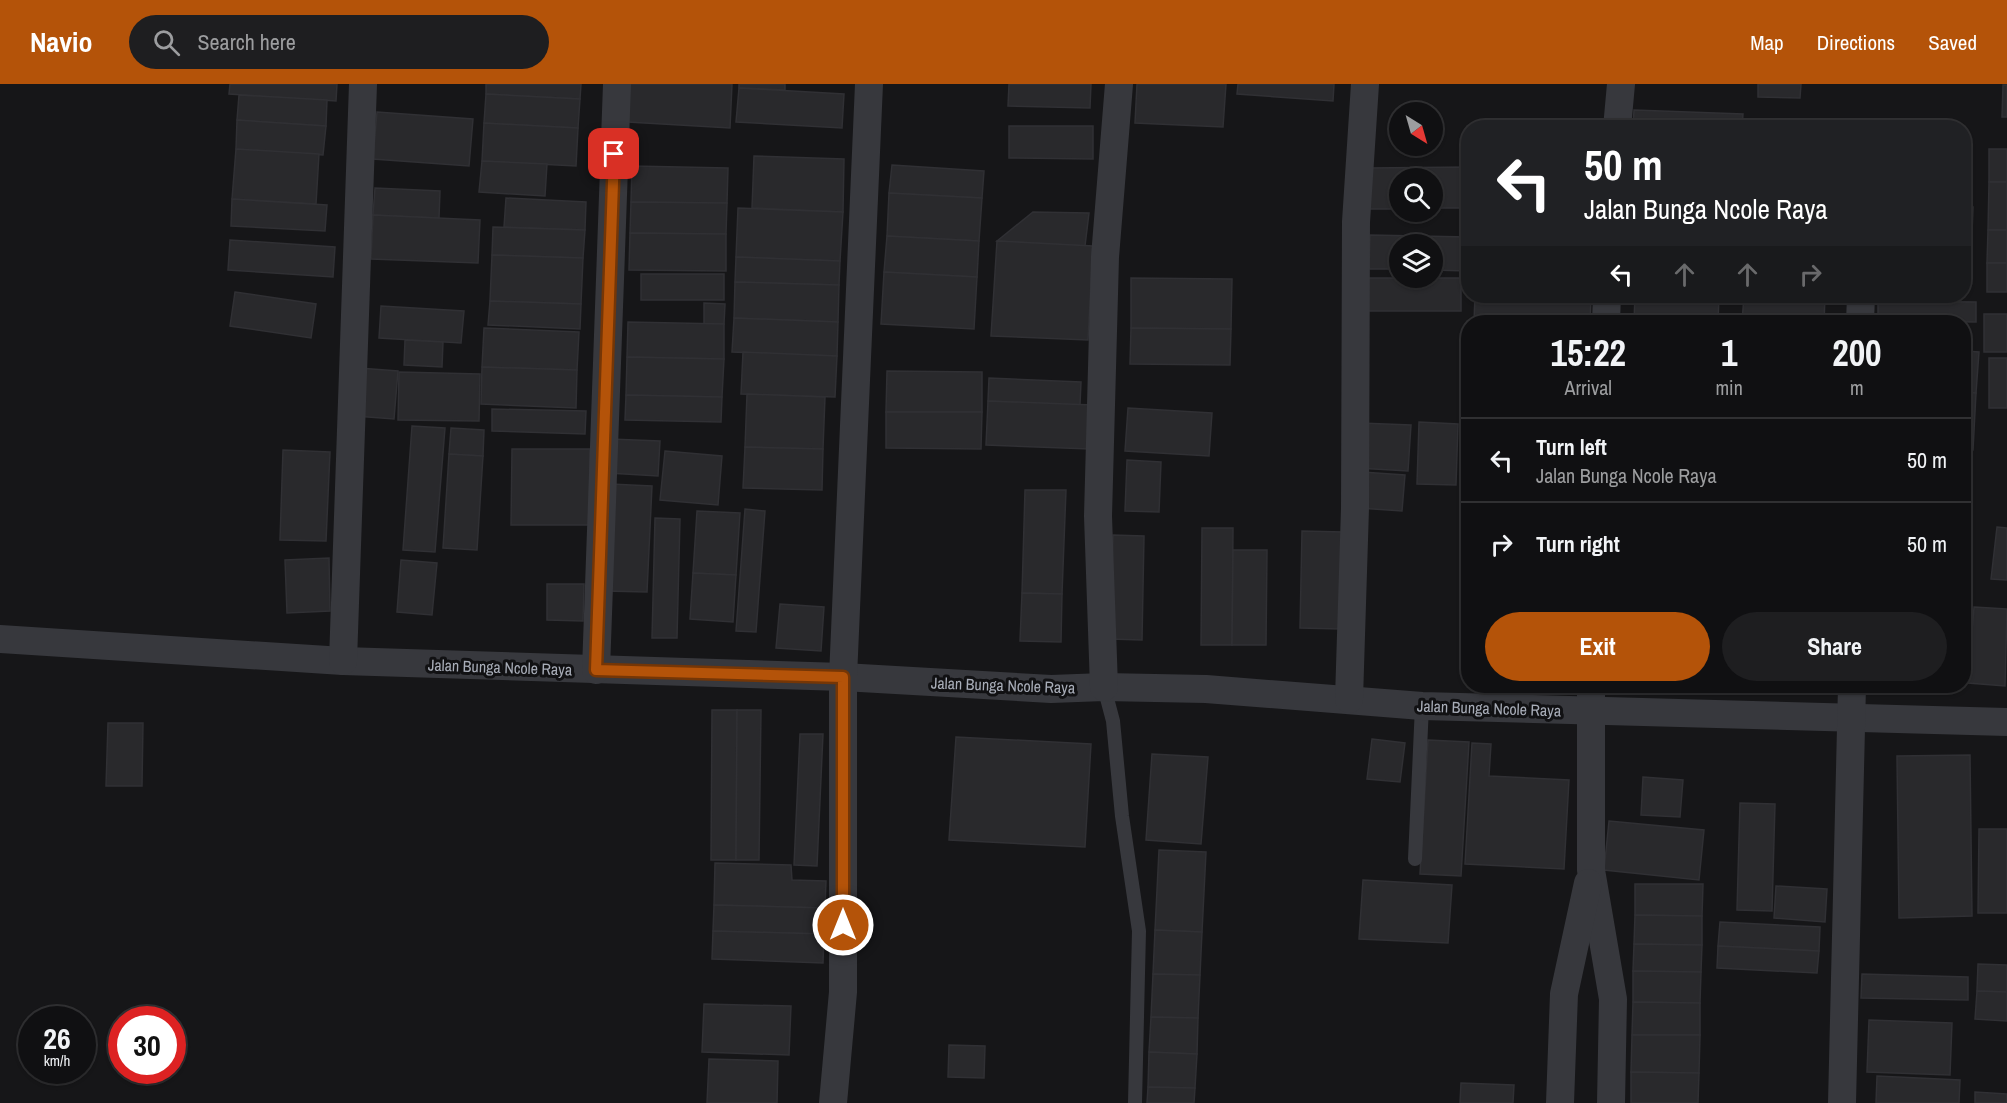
<!DOCTYPE html>
<html lang="en">
<head>
<meta charset="utf-8">
<style>
  :root { --surface:#101012; --page:#1e1e20; --text:#f1f3f6; --muted:#9c9d9f; --line:#303032; --accent:#b45309 }
  body { margin:0; font-family:"Archivo Narrow",sans-serif; background:var(--page); color:var(--text); height:100vh; display:flex; flex-direction:column; font-size:22px; white-space:nowrap }
  * { box-sizing:border-box; margin:0 }
  p { font-size:20px; color:var(--muted) }
  .icon { flex:none; width:33px; height:33px; fill:none; stroke:currentColor; stroke-width:2; stroke-linecap:round; stroke-linejoin:round }
  .map { position:relative; flex:1; overflow:hidden }
  .sheet { position:absolute; left:1461px; top:231px; width:510px; height:378px; display:flex; flex-direction:column; background:var(--surface); border-radius:24px; box-shadow:0 2px 4px #0004,0 0 0 2px var(--line) }
  .sheet>* { flex:none }
  .hud { position:absolute; left:1461px; top:36px; width:510px; height:183px; border-radius:24px; box-shadow:0 2px 4px #0004,0 0 0 2px var(--line); background:#202124; color:#fff; overflow:hidden }
  .needle { width:39px; rotate:143deg }
  .tools { position:absolute; left:1389px; top:18px; display:grid; gap:12px }
  .tools a { display:grid; place-items:center; width:54px; height:54px; border-radius:50%; background:var(--surface); box-shadow:0 2px 4px #0004,0 0 0 2px var(--line); font-size:30px }
  .speed { position:absolute; left:18px; top:922px; display:flex; gap:12px; font-size:30px; font-weight:700; text-align:center }
  .speed>* { display:grid; place-content:center; width:78px; height:78px; border-radius:50%; background:var(--surface); box-shadow:0 2px 4px #0004,0 0 0 2px var(--line); line-height:1 }
  .speed small { font-size:15px; font-weight:400 }
  .speed .limit { border:9px solid #d22; background:#fff; color:#111 }
  .pin { position:absolute; display:grid; place-items:center; width:51px; height:51px; color:#fff; margin:-26px; border-radius:12px; box-shadow:0 3px 9px #0006 }
  .me { position:absolute; width:66px; margin:-33px; rotate:0deg; stroke-linejoin:round; filter:drop-shadow(0 0 4px #0008) }
  .turn { display:flex; align-items:center; gap:21px; height:126px; padding:0 24px; font-size:27px }
  .turn .icon { width:78px; height:78px; stroke-width:2.5 }
  .turn b { display:block; font-size:42px; line-height:51px }
  .lanes { display:flex; align-items:center; height:57px; padding:0 24px; background:#0003; justify-content:center; gap:30px; direction:ltr }
  .lanes .off { opacity:.35 }
  .eta { display:flex; justify-content:space-evenly; align-items:center; height:102px; text-align:center }
  .eta b { font-size:36px; font-weight:700; line-height:42px }
  .primary-button { display:flex; gap:12px; margin-top:auto; padding:12px 24px }
  .primary-button a { flex:1; height:69px; border-radius:36px; background:var(--accent); color:#fff; font-size:24px; font-weight:700; line-height:69px; text-align:center }
  .primary-button a+a { background:var(--page); color:var(--text) }
  ul { padding:0; list-style:none }
  li { display:flex; align-items:center; gap:18px; height:84px; padding:0 24px; border-top:2px solid var(--line) }
  li div { flex:1 }
  li b { display:block; font-size:22px }
  li em { font-style:normal }
  header { display:flex; align-items:center; gap:36px; box-sizing:border-box; height:84px; padding:0 30px; background:var(--accent); color:#fff }
  header strong { font-size:28px }
  nav { display:flex; gap:33px; margin-inline-start:auto; font-size:21px }
  .search { width:420px; height:54px; background:var(--page); display:flex; align-items:center; gap:15px; box-sizing:border-box; padding:0 21px; border-radius:33px; color:var(--muted); font-size:22px }
  .map>svg:first-child { display:block }
  .building { fill:#29292c; stroke:#303034; stroke-width:1.5 }
  .lines { fill:none; stroke-linecap:round; stroke-linejoin:round }
  .lane { stroke:#37383d; stroke-width:14 }
  .street { stroke:#37383d; stroke-width:28 }
  .route-casing { stroke:#753606; stroke-width:15 }
  .route { stroke:#b45309; stroke-width:10 }
  .labels { text-anchor:middle; stroke-width:6; stroke-linejoin:round; paint-order:stroke }
  .street-label { font-size:16px; fill:#a8adb8; stroke:#111113 }
</style>
</head>
<body>
<header>
<strong>Navio</strong>
<div class="search"><svg class="icon" aria-label="search" viewBox="0 0 24 24"><circle cx="10" cy="10" r="6"/><path d="M15 15l6 6"/></svg>Search here</div>
<nav><a>Map</a><a>Directions</a><a>Saved</a></nav>
</header>
<div class="map">
<svg width="2007" height="1019" viewBox="0 0 2007 1019">
  <rect width="100%" height="100%" fill="#161618"/>
  <g class="building">
    <path d="M230,0H337L336,17L229,10Z"/>
    <path d="M486,0H581L580,15L486,10Z"/>
    <path d="M630,0H732L730,44L628,38Z"/>
    <path d="M739,0H785V6L739,4Z"/>
    <path d="M1009,0H1091L1090,24L1008,22Z"/>
    <path d="M1137,0H1226L1223,43L1135,39Z"/>
    <path d="M1238,0H1334L1333,17L1237,10Z"/>
    <path d="M1758,0H1801L1800,14L1758,13Z"/>
    <path d="M2003,1H2007V33H2002Z"/>
    <path d="M739,4L844,10L842,44L736,38Z"/>
    <path d="M486,10L580,15L578,44L484,39Z"/>
    <path d="M239,11L327,16L326,42L237,36Z"/>
    <path d="M1634,26L1743,30L1742,44H1633Z"/>
    <path d="M377,28L473,35L469,82L373,75Z"/>
    <path d="M237,36L326,42L323,71L236,65Z"/>
    <path d="M484,39L578,44L576,82L482,77Z"/>
    <path d="M1009,42H1093V75L1009,74Z"/>
    <path d="M236,65L319,70L316,120L232,115Z"/>
    <rect x="1989" y="65" width="18" height="33"/>
    <path d="M754,72L844,75L843,128L752,124Z"/>
    <path d="M482,77L547,80L545,112L479,108Z"/>
    <path d="M892,81L984,87L982,114L889,109Z"/>
    <path d="M632,82L728,84L727,119L631,118Z"/>
    <path d="M1468,83V124H1432V94H1400V125H1368V84Z"/>
    <path d="M1989,98H2007V146H1988Z"/>
    <path d="M375,104L440,107L439,134L373,131Z"/>
    <path d="M889,109L982,114L979,157L887,152Z"/>
    <path d="M506,114L586,118L585,146L504,143Z"/>
    <path d="M232,115L327,121L325,147L231,142Z"/>
    <path d="M631,118L727,119L726,150L630,149Z"/>
    <path d="M1964,123H1973L1972,148H1964Z"/>
    <path d="M738,124L843,128L840,177L736,173Z"/>
    <path d="M1033,128L1089,129L1085,162L997,157Z"/>
    <path d="M373,131L480,136L478,179L371,175Z"/>
    <path d="M493,143L585,146L583,174L492,171Z"/>
    <path d="M1988,146H2007V179H1987Z"/>
    <path d="M630,149L726,150V187L629,186Z"/>
    <path d="M1370,151L1468,153V187L1432,186V160H1400V185H1369Z"/>
    <path d="M887,152L979,157L977,193L884,188Z"/>
    <path d="M230,156L335,163L333,193L228,186Z"/>
    <path d="M997,157L1093,162L1088,256L991,252Z"/>
    <path d="M492,171L583,174L581,220L490,217Z"/>
    <path d="M736,173L840,177L839,201L735,198Z"/>
    <rect x="1987" y="179" width="20" height="29"/>
    <path d="M884,188L977,193L974,245L881,240Z"/>
    <rect x="641" y="190" width="83" height="26"/>
    <path d="M1131,194L1232,195L1231,245L1131,244Z"/>
    <path d="M1364,194H1461V227H1363Z"/>
    <path d="M735,198L839,201L838,238L734,234Z"/>
    <path d="M235,208L316,220L311,254L230,242Z"/>
    <path d="M1475,212H1591L1590,238H1474Z"/>
    <path d="M1635,212H1719L1718,238H1634Z"/>
    <path d="M1744,212L1825,213L1824,238H1742Z"/>
    <path d="M490,217L581,220L580,245L488,241Z"/>
    <path d="M1878,217L1976,218V238L1878,237Z"/>
    <path d="M704,219L725,220L724,240H704Z"/>
    <path d="M381,222L464,227L461,259L379,254Z"/>
    <rect x="1984" y="230" width="23" height="38"/>
    <path d="M734,234L838,238L837,272L732,268Z"/>
    <path d="M628,238L724,240V275L627,273Z"/>
    <path d="M484,244L579,248L577,286L482,283Z"/>
    <path d="M1131,244L1231,245L1230,281L1130,280Z"/>
    <path d="M405,256L443,258L442,283L404,281Z"/>
    <path d="M1964,267L1979,268L1976,309L1964,308Z"/>
    <path d="M743,268L837,272L835,313L741,310Z"/>
    <path d="M627,273L724,275L722,313L626,311Z"/>
    <rect x="1989" y="274" width="18" height="50"/>
    <path d="M482,283L577,286L576,324L481,320Z"/>
    <path d="M359,284L398,287L394,335L355,332Z"/>
    <path d="M887,287L982,288V328H886Z"/>
    <path d="M399,288L480,290L479,337L398,336Z"/>
    <path d="M989,294L1081,298L1080,321L988,317Z"/>
    <path d="M1964,308L1976,309L1973,366L1964,365Z"/>
    <path d="M747,310L825,313L823,365L745,363Z"/>
    <path d="M626,311L722,313L721,338L625,336Z"/>
    <path d="M988,317L1092,321L1090,365L986,361Z"/>
    <path d="M1128,324L1212,329L1209,372L1125,367Z"/>
    <path d="M492,325L586,327L585,350L492,347Z"/>
    <path d="M886,328H982L981,365L886,364Z"/>
    <path d="M1419,338L1458,340L1456,401L1417,400Z"/>
    <path d="M1360,339L1411,341L1408,387L1357,384Z"/>
    <path d="M412,342L445,344L435,468L403,466Z"/>
    <path d="M451,344L484,346L483,372L449,370Z"/>
    <path d="M610,355L660,357L658,392L608,389Z"/>
    <path d="M745,363L823,365L822,406L743,404Z"/>
    <path d="M512,365H590L589,441H511Z"/>
    <path d="M283,366L330,368L326,457L280,456Z"/>
    <path d="M665,367L722,372L718,421L660,416Z"/>
    <path d="M449,370L483,372L477,466L443,464Z"/>
    <path d="M1127,376L1161,378L1159,428L1125,427Z"/>
    <path d="M1468,380V433L1465,432Z"/>
    <path d="M1362,388L1405,391L1402,427L1359,424Z"/>
    <path d="M610,400L652,402L647,508L605,507Z"/>
    <path d="M1025,406H1066L1062,510L1022,509Z"/>
    <path d="M745,425L765,427L756,548L736,547Z"/>
    <path d="M697,427L740,429L736,491L693,489Z"/>
    <path d="M655,434L680,435L677,554H652Z"/>
    <path d="M1997,443L2007,444V496L1991,495Z"/>
    <path d="M1202,444H1233L1232,561H1201Z"/>
    <path d="M1302,447L1343,448L1341,545L1300,544Z"/>
    <path d="M1113,451L1144,452L1142,556L1110,555Z"/>
    <path d="M1233,466H1267L1266,561H1232Z"/>
    <path d="M329,474L330,527L287,529L285,476Z"/>
    <path d="M401,476L437,479L432,531L397,528Z"/>
    <rect x="1964" y="486" width="2" height="44"/>
    <path d="M693,489L736,491L733,538L690,535Z"/>
    <path d="M547,500H584L583,537L547,536Z"/>
    <path d="M1022,509L1062,510L1061,558L1020,557Z"/>
    <path d="M780,520L824,523L821,567L776,564Z"/>
    <path d="M1974,523L2007,525L2005,602L1968,599Z"/>
    <path d="M712,626H737L736,776H711Z"/>
    <path d="M737,626H761L759,776H736Z"/>
    <path d="M108,639H143L142,702H106Z"/>
    <path d="M800,650H823L817,782L794,781Z"/>
    <path d="M956,653L1091,660L1085,763L949,756Z"/>
    <path d="M1372,655L1405,659L1400,698L1367,695Z"/>
    <path d="M1428,656L1469,658L1461,792L1420,790Z"/>
    <path d="M1472,659L1491,660L1489,692L1569,696L1564,785L1465,780Z"/>
    <path d="M1152,670L1208,673L1201,760L1146,756Z"/>
    <path d="M1970,671L1972,832L1899,834L1897,672Z"/>
    <path d="M1643,693L1683,696L1680,733L1641,731Z"/>
    <path d="M1740,719L1775,720L1772,827L1737,826Z"/>
    <path d="M1609,737L1704,746L1699,796L1604,786Z"/>
    <path d="M1979,745H2007V829H1978Z"/>
    <path d="M1159,766L1206,768L1202,848L1155,846Z"/>
    <path d="M715,779L791,781L792,796L826,797L825,824L714,821Z"/>
    <path d="M1363,796L1452,801L1448,859L1359,855Z"/>
    <path d="M1635,800H1703L1702,832L1635,831Z"/>
    <path d="M1776,802L1827,805L1825,838L1774,834Z"/>
    <path d="M714,821L825,824L824,850L713,847Z"/>
    <path d="M1635,831L1702,832V861L1634,860Z"/>
    <path d="M1720,838L1820,843L1819,867L1718,862Z"/>
    <path d="M1155,846L1202,848L1200,891L1153,890Z"/>
    <path d="M713,847L824,850L823,879L712,875Z"/>
    <path d="M1634,860L1702,861L1701,888L1633,887Z"/>
    <path d="M1718,862L1819,867L1817,889L1717,884Z"/>
    <path d="M1978,880L2007,881V908L1977,907Z"/>
    <path d="M1633,887L1701,888L1700,919L1633,918Z"/>
    <path d="M1153,890L1200,891L1198,934L1151,933Z"/>
    <path d="M1862,890L1968,893V916L1861,914Z"/>
    <path d="M1977,907L2007,908V937L1975,935Z"/>
    <path d="M1633,918L1700,919V951H1632Z"/>
    <path d="M704,920L791,922L789,971L702,968Z"/>
    <path d="M1151,933L1198,934L1197,970L1149,968Z"/>
    <path d="M1869,936L1952,939L1950,991L1867,988Z"/>
    <path d="M1632,951H1700L1699,989L1631,988Z"/>
    <path d="M949,961L985,962L984,994L948,993Z"/>
    <path d="M1149,968L1197,970L1195,1004L1148,1003Z"/>
    <path d="M709,975L778,977L777,1019H707Z"/>
    <path d="M1631,988L1699,989L1698,1019H1631Z"/>
    <path d="M1877,992L1960,996L1959,1019H1876Z"/>
    <path d="M1461,999L1514,1001L1513,1019H1460Z"/>
    <path d="M1148,1003L1195,1004L1194,1019H1147Z"/>
    <path d="M1975,1008L2007,1010V1019H1975Z"/>
  </g>
  <g class="lines">
    <g class="lane">
      <path d="M1104,603L1113,637L1122,732L1139,847L1135,1019"/>
      <path d="M1415,775L1422,622"/>
    </g>
    <g class="street">
      <path d="M1617,44L1621,0"/>
      <path d="M1606,238L1607,212"/>
      <path d="M1860,238L1861,212"/>
      <path d="M0,555L343,577L843,593L1051,605L1104,603L1206,605L1422,622L2007,638"/>
      <path d="M343,577L363,0"/>
      <path d="M596,586L617,0"/>
      <path d="M1591,602V786L1613,915L1611,1019"/>
      <path d="M1104,603L1098,432L1105,173L1119,0"/>
      <path d="M1349,615L1355,424L1356,138L1365,0"/>
      <path d="M833,1019L843,908V593L869,0"/>
      <path d="M1560,1019L1564,910L1588,799"/>
      <path d="M1842,1019L1852,602"/>
    </g>
  </g>
  <g class="lines">
    <defs>
      <path id="route" d="M614,70L596,586L843,593V841"/>
    </defs>
    <use href="#route" class="route-casing"/>
    <use href="#route" class="route"/>
  </g>
  <g class="labels">
    <g class="street-label">
      <text transform="translate(500 583) rotate(2)" y="6">Jalan Bunga Ncole Raya</text>
      <text transform="translate(1003 601) rotate(2)" y="6">Jalan Bunga Ncole Raya</text>
      <text transform="translate(1489 624) rotate(2)" y="6">Jalan Bunga Ncole Raya</text>
    </g>
  </g>
</svg>
<div class="tools">
<a><svg class="needle" viewBox="-14 -14 28 28"><path d="M0-13l5 13h-10z" fill="#e53935"/><path d="M0 13l5-13h-10z" fill="#9c9d9f"/></svg></a>
<a><svg class="icon" aria-label="search" viewBox="0 0 24 24"><circle cx="10" cy="10" r="6"/><path d="M15 15l6 6"/></svg></a>
<a><svg class="icon" aria-label="layers" viewBox="0 0 24 24"><path d="M12 4l9 5-9 5-9-5zM3 14l9 5 9-5"/></svg></a>
</div>
<div class="speed"><div>26<small>km/h</small></div><div class="limit">30</div></div>
<div class="pin" style="left:614px;top:70px;background:#d93025"><svg class="icon" aria-label="arrive" viewBox="0 0 24 24"><path d="M6 21V4h12l-3 4 3 4H6"/></svg></div>
<svg class="me" style="left:843px;top:841px" viewBox="-20 -20 40 40"><circle r="17" fill="#b45309" stroke="#fff" stroke-width="3"/><path d="M0-11L8 9 0 5-8 9z" fill="#fff"/></svg>
<div class="hud">
<div class="turn"><svg class="icon" aria-label="left" viewBox="0 0 24 24"><path d="M17 20v-9H6M10 6l-5 5 5 5"/></svg><div><b>50 m</b>Jalan Bunga Ncole Raya</div></div>
<div class="lanes"><svg class="icon" aria-label="left" viewBox="0 0 24 24"><path d="M17 20v-9H6M10 6l-5 5 5 5"/></svg><svg class="icon off" aria-label="ahead" viewBox="0 0 24 24"><path d="M12 20V5M6 11l6-6 6 6"/></svg><svg class="icon off" aria-label="ahead" viewBox="0 0 24 24"><path d="M12 20V5M6 11l6-6 6 6"/></svg><svg class="icon off" aria-label="right" viewBox="0 0 24 24"><path d="M7 20v-9h11M14 6l5 5-5 5"/></svg></div>
</div>
<section class="sheet">
<div class="eta">
<div><b>15:22</b><p>Arrival</p></div>
<div><b>1</b><p>min</p></div>
<div><b>200</b><p>m</p></div>
</div>
<ul>
<li><svg class="icon" aria-label="left" viewBox="0 0 24 24"><path d="M17 20v-9H6M10 6l-5 5 5 5"/></svg><div><b>Turn left</b><p>Jalan Bunga Ncole Raya</p></div><em>50 m</em></li>
<li><svg class="icon" aria-label="right" viewBox="0 0 24 24"><path d="M7 20v-9h11M14 6l5 5-5 5"/></svg><div><b>Turn right</b></div><em>50 m</em></li>
</ul>
<div class="primary-button"><a>Exit</a><a>Share</a></div>
</section>
</div>
</body>
</html>
